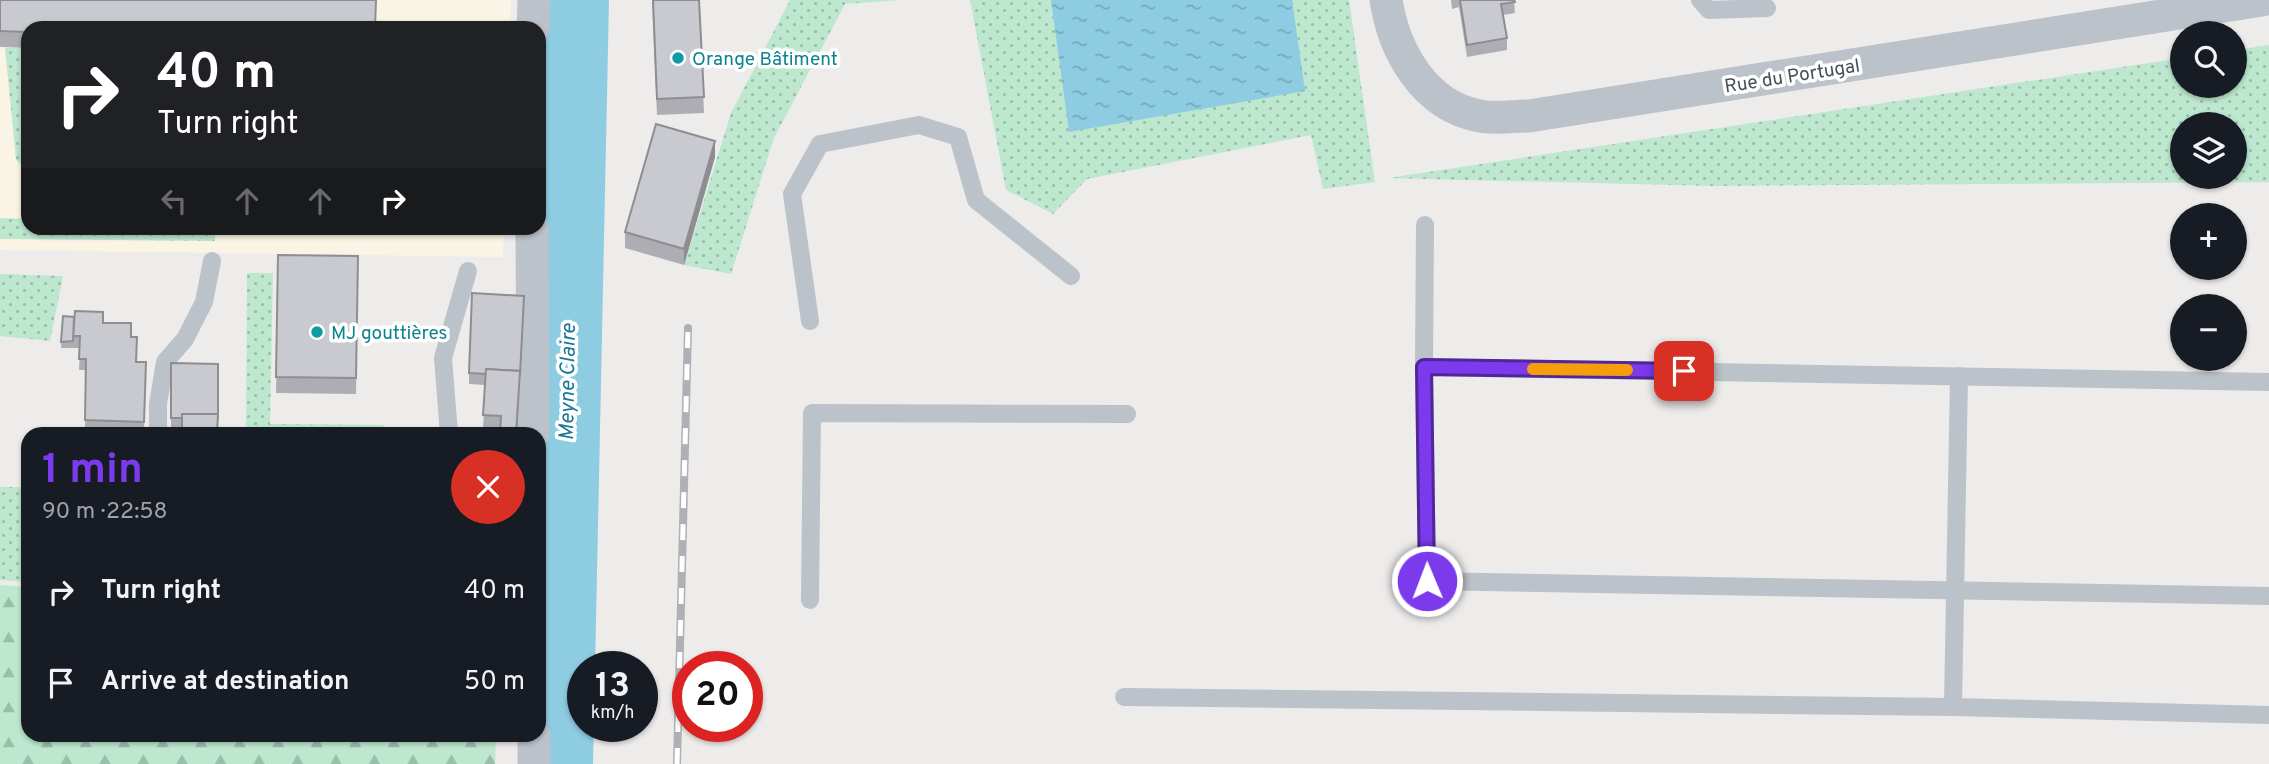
<!DOCTYPE html>
<html lang="en">
<head>
<meta charset="utf-8">
<style>
  :root { --surface:#171b24; --page:#20242c; --text:#f1f3f6; --muted:#9ea1a6; --accent:#7c3aed }
  body { margin:0; font-family:Overpass,sans-serif; background:var(--page); color:var(--text); height:100vh; display:flex; flex-direction:column; font-size:26px; white-space:nowrap }
  * { box-sizing:border-box; margin:0 }
  p { font-size:23px; color:var(--muted) }
  .icon { flex:none; width:38px; height:38px; fill:none; stroke:currentColor; stroke-width:2; stroke-linecap:round; stroke-linejoin:round }
  .map { position:relative; flex:1; overflow:hidden }
  .sheet { position:absolute; left:21px; top:427px; width:525px; height:315px; display:flex; flex-direction:column; background:var(--surface); border-radius:21px; box-shadow:0 2px 5px #0004 }
  .sheet>* { flex:none }
  .hud { position:absolute; left:21px; top:21px; width:525px; height:214px; border-radius:21px; box-shadow:0 2px 5px #0004; background:#202124; color:#fff; overflow:hidden }
  .controls { position:absolute; left:2170px; top:21px; display:grid; gap:14px }
  .controls a { display:grid; place-items:center; width:77px; height:77px; border-radius:50%; background:var(--surface); box-shadow:0 2px 5px #0004; font-size:35px }
  .speed { position:absolute; left:567px; top:651px; display:flex; gap:14px; font-size:35px; font-weight:700; text-align:center }
  .speed>* { display:grid; place-content:center; width:91px; height:91px; border-radius:50%; background:var(--surface); box-shadow:0 2px 5px #0004; line-height:1 }
  .speed small { font-size:18px; font-weight:400 }
  .speed .limit { border:10px solid #d22; background:#fff; color:#111 }
  .pin { position:absolute; display:grid; place-items:center; width:60px; height:60px; color:#fff; margin:-30px; border-radius:14px; box-shadow:0 4px 10px #0006 }
  .me { position:absolute; width:77px; margin:-38px; rotate:359deg; stroke-linejoin:round; filter:drop-shadow(0 0 5px #0008) }
  .turn { display:flex; align-items:center; gap:24px; height:147px; padding:0 21px; font-size:32px }
  .turn .icon { width:91px; height:91px; stroke-width:2.5 }
  .turn b { display:block; font-size:49px; line-height:60px }
  .lanes { display:flex; align-items:center; height:66px; padding:0 21px; background:#0003; justify-content:center; gap:35px; direction:ltr }
  .lanes .off { opacity:.35 }
  .round { display:grid; place-items:center; flex:none; width:74px; height:74px; border-radius:37px; background:var(--page) }
  .head { display:flex; align-items:center; justify-content:space-between; height:119px; padding:0 21px }
  h1 { font-size:42px; font-weight:700; line-height:52px; color:var(--accent) }
  ul { padding:0; list-style:none }
  li { display:flex; align-items:center; gap:21px; height:91px; padding:0 21px }
  li div { flex:1 }
  li b { display:block; font-size:26px }
  li em { font-style:normal }
  .map>svg:first-child { display:block }
  .commercial { fill:#f9f4e4 }
  .grass { fill:url(#grass-dots); fill-rule:evenodd }
  .forest { fill:url(#forest-firs) }
  .water { fill:url(#water-ripples) }
  .lines { fill:none; stroke-linecap:round; stroke-linejoin:round }
  .river { stroke:#8ecce1; stroke-width:68 }
  .lane { stroke:#bbc2c9; stroke-width:18 }
  .street { stroke:#bbc2c9; stroke-width:33 }
  .rail-casing { stroke:#aeb0b5; stroke-width:8 }
  .rail { stroke:#fff; stroke-width:5; stroke-dasharray:16; stroke-linecap:butt }
  .wall { fill:#adaeb3 }
  .shaded-wall { fill:#8d8d92 }
  .building { fill:#c9cad0; stroke:#8d8d92; stroke-width:2 }
  .route-casing { stroke:#51269a; stroke-width:18 }
  .route { stroke:#7c3aed; stroke-width:12 }
  .slow { stroke:#f59e0b; stroke-width:12 }
  .culture-dot { fill:#0f9aa8; stroke:#fff; stroke-width:2.5 }
  .labels { text-anchor:middle; stroke-width:7; stroke-linejoin:round; paint-order:stroke }
  .culture-label { font-size:19px; fill:#0d838f; stroke:#fff; text-anchor:start }
  .street-label { font-size:19px; fill:#464e56; stroke:#fff }
  .water-label { font-size:21px; font-style:italic; fill:#1a7695; stroke:#fff }
</style>
</head>
<body>
<div class="map">
<svg width="2269" height="764" viewBox="0 0 2269 764">
  <defs>
    <pattern id="grass-dots" width="8" height="8" patternUnits="userSpaceOnUse" patternTransform="scale(1.75)"><rect width="8" height="8" fill="#bde8cf"/><path d="M2 2h.1M6 6h.1" fill="none" stroke="#9bbeab" stroke-width="1.8" stroke-linecap="round"/></pattern>
    <pattern id="forest-firs" width="22" height="20" patternUnits="userSpaceOnUse" patternTransform="scale(1.75)"><rect width="22" height="20" fill="#bde8cf"/><path d="M5 1l3.5 6h-7zM16 11l3.5 6h-7z" fill="#9bbeab"/></pattern>
    <pattern id="water-ripples" width="26" height="14" patternUnits="userSpaceOnUse" patternTransform="scale(1.75)"><rect width="26" height="14" fill="#8ecce1"/><path d="M2 4q2-2 4 0t4 0M15 11q2-2 4 0t4 0" fill="none" stroke="#76a8b9"/></pattern>
  </defs>
  <rect width="100%" height="100%" fill="#eeebeb"/>
  <path class="commercial" d="M0,0H511L510,28H28V228H504L503,257L0,250Z"/>
  <g class="grass">
    <path d="M790,0H901L845,4L774,138L731,274L684,265L731,113Z"/>
    <path d="M970,0H1349L1375,182L1323,189L1311,135L1087,179L1053,214L1006,190Z"/>
    <path d="M2269,45V182L1714,186L1388,178L2182,58V86H2235V50ZM2235,124V177H2182V124Z"/>
    <path d="M5,48H28V170L16,160Z"/>
    <path d="M0,218L28,219V228H216L215,241L0,239Z"/>
    <path d="M247,273H273L270,424L384,425L383,434H246Z"/>
    <path d="M0,274L63,276L50,341L0,336Z"/>
    <path d="M0,487H28V582L0,580Z"/>
  </g>
  <path class="forest" d="M0,585L28,587V735H496L495,764H0Z"/>
  <path class="water" d="M1051,0H1292L1305,91L1069,132Z"/>
  <g class="lines">
    <path class="river" d="M559,764L575,0"/>
    <g class="lane">
      <path d="M1700,0L1709,10L1767,8"/>
      <path d="M1425,225L1424,367L2269,382"/>
      <path d="M810,321L792,194L820,144L919,125L958,137L976,200L1071,276"/>
      <path d="M1424,367L1427,581L2269,596"/>
      <path d="M158,434V404L165,362L185,339L204,302L212,261"/>
      <path d="M449,434L443,358L468,271"/>
      <path d="M810,600L812,413L1127,414"/>
      <path d="M1124,697L1953,707L1959,376"/>
      <path d="M1953,707L2269,715"/>
    </g>
    <g class="street">
      <path d="M1386,0C1394,51 1424,106 1480,116C1495,119 1514,116 1529,116L2262,0"/>
      <path d="M533,28L534,0"/>
      <path d="M532,228L533,434"/>
      <path d="M534,764V735"/>
    </g>
    <defs>
      <path id="rail" d="M677,764L688,328"/>
    </defs>
    <use href="#rail" class="rail-casing"/>
    <use href="#rail" class="rail"/>
  </g>
  <g class="wall">
    <path d="M0,0L28,28V48L0,47Z"/>
    <path d="M652,0H699L704,113L657,115Z"/>
    <path d="M1451,0H1514L1515,13L1503,15L1507,38V50L1467,57L1459,7L1452,9Z"/>
    <path d="M715,157L684,265L625,248V232Z"/>
    <path d="M278,255L358,256L356,394L276,393Z"/>
    <path d="M524,308L500,432L483,431L485,385L469,384V373Z"/>
    <path d="M63,316L103,323L131,337L136,362H146L144,433L85,432L86,370H79L80,348H61Z"/>
    <path d="M171,363L218,364L182,430L171,429Z"/>
  </g>
  <g class="shaded-wall">
    <path d="M715,141V157L684,265V249Z"/>
    <path d="M524,296L517,434H516Z"/>
  </g>
  <g class="building">
    <path d="M0,0H376L375,28H28V32L0,31Z"/>
    <path d="M653,0H699L704,97L657,99Z"/>
    <path d="M1460,0H1514L1515,2L1501,4L1507,38L1467,45Z"/>
    <path d="M656,124L715,141L684,249L625,232Z"/>
    <path d="M278,255L358,256L356,378L276,377Z"/>
    <path d="M472,293L524,296L520,375V371L486,369V374L469,373Z"/>
    <path d="M75,311L103,312V323H131V337H137L136,362H146L144,422L85,420L86,359H79L80,336H73Z"/>
    <path d="M63,316L74,317L73,341L61,342Z"/>
    <path d="M171,363L218,364V419V414H182V418H171Z"/>
    <path d="M486,369L520,371L516,434H500L501,416L483,415Z"/>
    <path d="M182,414H218L217,434H182Z"/>
  </g>
  <g class="lines">
    <defs>
      <path id="route" d="M1427,581L1424,367L1684,371"/>
    </defs>
    <use href="#route" class="route-casing"/>
    <use href="#route" class="route"/>
    <path class="slow" d="M1533,369L1627,370"/>
  </g>
  <g class="culture-dot">
    <circle cx="678" cy="58" r="7"/>
    <circle cx="317" cy="332" r="7"/>
  </g>
  <g class="labels">
    <g class="culture-label">
      <text x="692" y="65">Orange Bâtiment</text>
      <text x="331" y="339">MJ gouttières</text>
    </g>
    <g class="street-label">
      <text transform="translate(1792 75) rotate(-9)" y="7">Rue du Portugal</text>
    </g>
    <g class="water-label">
      <text transform="translate(567 382) rotate(-89)" y="7">Meyne Claire</text>
    </g>
  </g>
</svg>
<div class="controls">
<a><svg class="icon" aria-label="search" viewBox="0 0 24 24"><circle cx="10" cy="10" r="6"/><path d="M15 15l6 6"/></svg></a>
<a><svg class="icon" aria-label="layers" viewBox="0 0 24 24"><path d="M12 4l9 5-9 5-9-5zM3 14l9 5 9-5"/></svg></a>
<a>+</a>
<a>−</a>
</div>
<div class="speed"><div>13<small>km/h</small></div><div class="limit">20</div></div>
<div class="pin" style="left:1684px;top:371px;background:#d93025"><svg class="icon" aria-label="arrive" viewBox="0 0 24 24"><path d="M6 21V4h12l-3 4 3 4H6"/></svg></div>
<svg class="me" style="left:1427px;top:581px" viewBox="-20 -20 40 40"><circle r="17" fill="#7c3aed" stroke="#fff" stroke-width="3"/><path d="M0-11L8 9 0 5-8 9z" fill="#fff"/></svg>
<div class="hud">
<div class="turn"><svg class="icon" aria-label="right" viewBox="0 0 24 24"><path d="M7 20v-9h11M14 6l5 5-5 5"/></svg><div><b>40 m</b>Turn right</div></div>
<div class="lanes"><svg class="icon off" aria-label="left" viewBox="0 0 24 24"><path d="M17 20v-9H6M10 6l-5 5 5 5"/></svg><svg class="icon off" aria-label="ahead" viewBox="0 0 24 24"><path d="M12 20V5M6 11l6-6 6 6"/></svg><svg class="icon off" aria-label="ahead" viewBox="0 0 24 24"><path d="M12 20V5M6 11l6-6 6 6"/></svg><svg class="icon" aria-label="right" viewBox="0 0 24 24"><path d="M7 20v-9h11M14 6l5 5-5 5"/></svg></div>
</div>
<section class="sheet">
<div class="head"><div><h1>1 min</h1><p>90 m · 22:58</p></div><a class="round" style="background:#d93025;color:#fff"><svg class="icon" aria-label="close" viewBox="0 0 24 24"><path d="M6 6l12 12M18 6L6 18"/></svg></a></div>
<ul>
<li><svg class="icon" aria-label="right" viewBox="0 0 24 24"><path d="M7 20v-9h11M14 6l5 5-5 5"/></svg><div><b>Turn right</b></div><em>40 m</em></li>
<li><svg class="icon" aria-label="arrive" viewBox="0 0 24 24"><path d="M6 21V4h12l-3 4 3 4H6"/></svg><div><b>Arrive at destination</b></div><em>50 m</em></li>
</ul>
</section>
</div>
</body>
</html>
